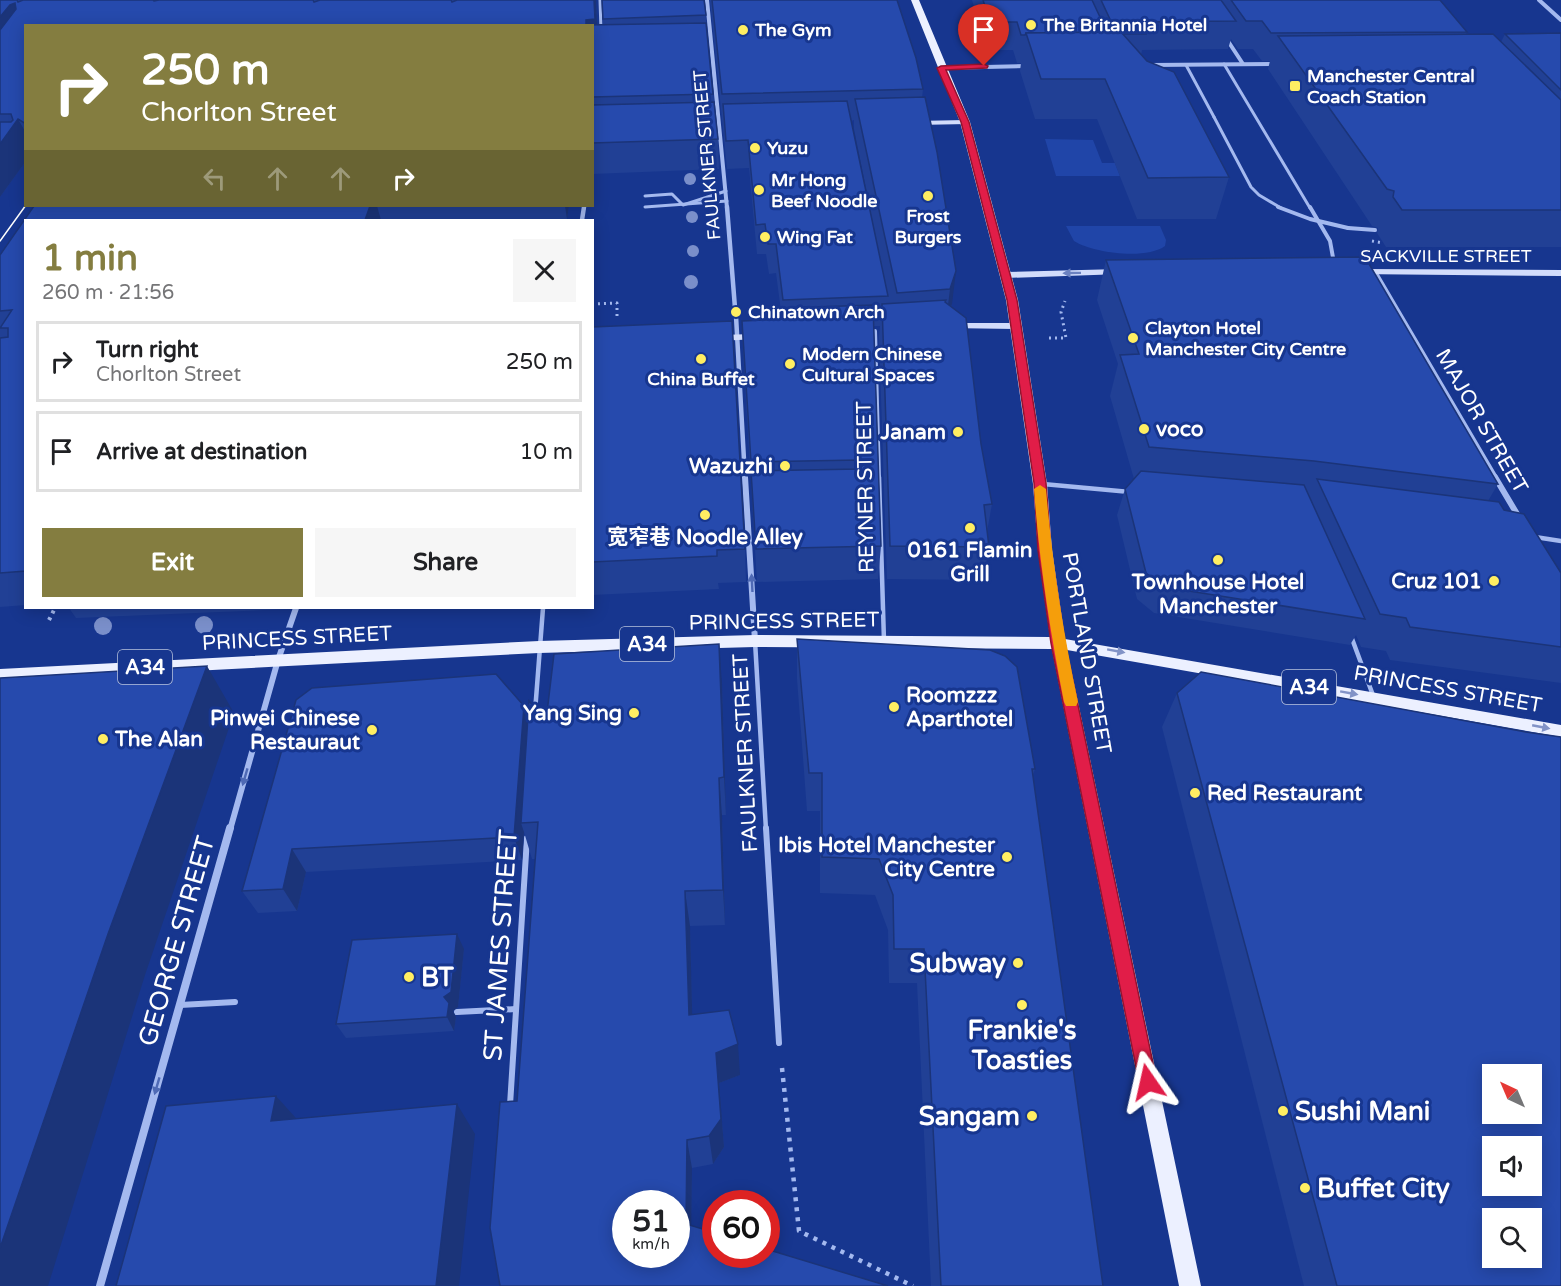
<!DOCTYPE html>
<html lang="en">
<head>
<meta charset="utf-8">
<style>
  :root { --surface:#fff; --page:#f6f6f6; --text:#202124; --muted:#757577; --line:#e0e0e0; --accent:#847d40 }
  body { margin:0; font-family:"Varela Round","Noto Sans SC",sans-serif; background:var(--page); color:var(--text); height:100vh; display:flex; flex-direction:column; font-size:22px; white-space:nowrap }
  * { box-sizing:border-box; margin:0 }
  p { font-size:20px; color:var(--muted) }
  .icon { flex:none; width:33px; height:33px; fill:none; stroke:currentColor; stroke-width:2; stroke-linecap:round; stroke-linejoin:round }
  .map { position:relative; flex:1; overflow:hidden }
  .side { position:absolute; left:24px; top:219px; width:570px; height:390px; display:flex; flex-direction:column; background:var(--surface); border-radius:0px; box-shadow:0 3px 15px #0003 }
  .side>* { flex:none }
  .banner { position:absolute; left:24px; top:24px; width:570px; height:183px; border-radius:0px; box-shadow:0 3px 15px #0003; background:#847d40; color:#fff; overflow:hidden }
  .needle { width:39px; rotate:316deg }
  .fabs { position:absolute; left:1482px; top:1064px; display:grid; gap:12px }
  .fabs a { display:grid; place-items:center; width:60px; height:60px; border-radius:0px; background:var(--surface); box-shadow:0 3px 15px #0003; font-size:30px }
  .speed { position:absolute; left:612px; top:1190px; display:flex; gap:12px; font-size:30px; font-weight:700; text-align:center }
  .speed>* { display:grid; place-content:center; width:78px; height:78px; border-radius:50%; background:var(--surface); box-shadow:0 3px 15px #0003; line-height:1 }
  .speed small { font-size:15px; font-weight:400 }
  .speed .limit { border:9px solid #d22; background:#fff; color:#111 }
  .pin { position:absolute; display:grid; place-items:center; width:51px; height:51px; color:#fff; margin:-62px -26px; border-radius:50% 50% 50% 0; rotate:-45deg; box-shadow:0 0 6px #0007 }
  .pin .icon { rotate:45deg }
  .me { position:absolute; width:66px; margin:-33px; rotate:349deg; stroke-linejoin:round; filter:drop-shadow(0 0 4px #0008) }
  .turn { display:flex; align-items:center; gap:21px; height:126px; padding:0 18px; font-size:27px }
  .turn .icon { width:78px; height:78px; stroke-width:2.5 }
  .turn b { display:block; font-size:42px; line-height:51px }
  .lanes { display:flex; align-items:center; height:57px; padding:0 18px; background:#0003; justify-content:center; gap:30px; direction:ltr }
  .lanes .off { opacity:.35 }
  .round { display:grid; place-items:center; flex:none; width:63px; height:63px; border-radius:0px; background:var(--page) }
  .overview { display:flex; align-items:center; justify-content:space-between; height:102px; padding:0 18px }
  h1 { font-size:36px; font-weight:700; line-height:45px; color:var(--accent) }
  .cta { display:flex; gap:12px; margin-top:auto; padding:12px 18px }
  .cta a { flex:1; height:69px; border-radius:0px; background:var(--accent); color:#fff; font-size:24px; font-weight:700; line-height:69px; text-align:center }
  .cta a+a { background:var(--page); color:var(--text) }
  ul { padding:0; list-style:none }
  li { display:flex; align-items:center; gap:18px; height:81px; margin:0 12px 9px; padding:0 6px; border:3px solid var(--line); border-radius:0px }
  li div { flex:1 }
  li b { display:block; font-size:22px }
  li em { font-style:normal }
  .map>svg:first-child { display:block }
  .green { fill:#2045a8 }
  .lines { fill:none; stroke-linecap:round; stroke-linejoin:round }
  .path-far2 { stroke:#a4b9ef; stroke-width:3; stroke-dasharray:2 4; stroke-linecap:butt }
  .path-far1 { stroke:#a4b9ef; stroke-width:4; stroke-dasharray:3 4.5; stroke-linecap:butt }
  .path { stroke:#a4b9ef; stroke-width:4.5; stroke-dasharray:4 6; stroke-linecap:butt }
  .lane-far3 { stroke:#a4b9ef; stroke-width:3 }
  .lane-far2 { stroke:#a4b9ef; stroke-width:4 }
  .lane-far1 { stroke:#a4b9ef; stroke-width:4.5 }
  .lane { stroke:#a4b9ef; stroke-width:6 }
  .street-far3 { stroke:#a4b9ef; stroke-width:4 }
  .street-far2 { stroke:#a4b9ef; stroke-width:4.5 }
  .street-far1 { stroke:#a4b9ef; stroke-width:6 }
  .street { stroke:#a4b9ef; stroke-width:8 }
  .secondary { fill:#d2dcfb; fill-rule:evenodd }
  .primary { fill:#ecf0ff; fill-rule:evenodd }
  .tram { stroke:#fff; stroke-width:1.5 }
  .path-bridge { stroke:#a4b9ef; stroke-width:3; stroke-dasharray:2 4; stroke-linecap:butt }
  .lane-bridge-far1 { stroke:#a4b9ef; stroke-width:3 }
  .lane-bridge { stroke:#a4b9ef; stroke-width:4 }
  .tree { fill:#7a8fca }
  .wall { fill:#214095; fill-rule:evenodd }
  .shaded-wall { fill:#1b3479 }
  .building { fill:#264aad; stroke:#1b3479; stroke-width:1.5; fill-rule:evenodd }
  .oneway { fill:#6b81c0 }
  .oneway2 { fill:#4f6ab5 }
  .oneway3 { fill:#8293c7 }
  .route { fill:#e11d48; stroke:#92132f; stroke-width:1.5 }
  .slow { fill:#f59e0b }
  .poi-dot { fill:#ffee62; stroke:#17368f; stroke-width:2 }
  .labels { text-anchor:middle; stroke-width:6; stroke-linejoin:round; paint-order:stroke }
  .far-poi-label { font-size:18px; font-weight:bold; fill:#fff; stroke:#17368f; text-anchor:start }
  .far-street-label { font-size:18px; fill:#fff; stroke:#17368f }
  .shield { fill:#17368f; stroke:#b9c3dd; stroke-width:1.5 }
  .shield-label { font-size:20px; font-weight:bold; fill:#fff }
  .street-label { font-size:21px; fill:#fff; stroke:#17368f }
  .poi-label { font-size:21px; font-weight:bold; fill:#fff; stroke:#17368f; text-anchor:end }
  .near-street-label { font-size:26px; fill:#fff; stroke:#17368f }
  .near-poi-label { font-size:26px; font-weight:bold; fill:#fff; stroke:#17368f; text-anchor:start }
</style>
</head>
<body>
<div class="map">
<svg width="1561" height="1286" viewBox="0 0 1561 1286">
  <rect width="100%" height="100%" fill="#17368f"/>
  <g class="green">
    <path d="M1045,139L1093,140L1102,163H1115L1120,176H1056Z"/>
    <path d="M1066,226H1160L1166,240L1165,246C1146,260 1093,253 1074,241Z"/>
  </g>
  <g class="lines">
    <g class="path-far2">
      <path d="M592,304L617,303V318"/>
      <path d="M1049,338H1066L1061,312L1065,301"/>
    </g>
    <path class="path-far1" d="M49,620L55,608"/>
    <path class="path" d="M782,1068L799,1231L913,1286"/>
    <g class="lane-far3">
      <path d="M600,0L601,30"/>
      <path d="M1224,64L1310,208"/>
      <path d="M1186,65L1214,117"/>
      <path d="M645,196L672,194L683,205L726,191"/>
      <path d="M645,207L727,201"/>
    </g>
    <g class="lane-far2">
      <path d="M1310,207L1330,241L1334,263"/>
      <path d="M1348,228L1375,230"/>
      <path d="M875,331L879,478"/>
    </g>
    <g class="lane-far1">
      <path d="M879,477L884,641"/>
      <path d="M1043,484L1130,492"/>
      <path d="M1535,537L1561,541"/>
      <path d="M1351,636L1374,698"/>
      <path d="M755,641L766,830"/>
      <path d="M535,712L543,608"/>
    </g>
    <g class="lane">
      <path d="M766,828L779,1043"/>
      <path d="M180,1005L235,1002"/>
      <path d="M457,1012L516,1009"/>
      <path d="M510,1105L527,838"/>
    </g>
    <g class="street-far3">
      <path d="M707,0L727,208"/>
      <path d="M1539,0L1561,20"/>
      <path d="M1226,38L1243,64"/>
      <path d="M1151,65L1275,64"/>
      <path d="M941,68L1026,66"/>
      <path d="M584,208V206"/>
    </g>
    <g class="street-far2">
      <path d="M727,207L735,308"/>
      <path d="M582,220L584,207"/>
      <path d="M1375,272L1496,478"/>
      <path d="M736,316L745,478"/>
    </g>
    <g class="street-far1">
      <path d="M745,477L755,641"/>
      <path d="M1495,477L1520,519"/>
      <path d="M230,830L278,660L296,608"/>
    </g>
    <path class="street" d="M100,1286L230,828"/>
    <g class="secondary">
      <path d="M965,120H968V124L916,125L912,123L916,121Z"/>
      <path d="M1119,269L1123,272L1122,274L1006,278L1002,275L1006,272Z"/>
      <path d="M1358,269L1561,270V276L1355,274L1354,272Z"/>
      <path d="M950,323H1015L1020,326L1015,329L947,328L945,326Z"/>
      <path d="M756,334L761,337L759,339L717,341L712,338L717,335Z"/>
    </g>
    <path class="primary" d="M911,0H919L970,122L1018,300L1047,484L1052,550L1065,639L1561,725V737L1067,650L1201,1286H1179L1052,649L755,647L539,653L0,681V669L539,641L755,635L1050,637L1038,550L1033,484L1006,300L960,122Z"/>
    <path class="tram" d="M0,241L26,205"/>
    <path class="path-bridge" d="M1372,241L1383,243"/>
    <path class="lane-bridge-far1" d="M1214,117L1251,187L1259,195L1281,208"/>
    <path class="lane-bridge" d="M1278,207L1310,219L1348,228"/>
  </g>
  <g class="tree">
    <circle cx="690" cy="179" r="6"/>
    <circle cx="692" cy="217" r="6"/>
    <circle cx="693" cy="251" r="6"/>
    <circle cx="691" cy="282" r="7"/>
    <circle cx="204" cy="625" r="9"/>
    <circle cx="103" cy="626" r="9"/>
  </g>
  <g class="wall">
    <path d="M0,0H596L597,25H603V19L704,0L718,139L719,169L592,174V26H26V161L0,197Z"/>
    <path d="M710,0H897L923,89L922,98L952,304L951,307L981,444L992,504L987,532L989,547L983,580L887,579L879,337L880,326H874L881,546L878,579L757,582L743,353L742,321L782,319L776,273L769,274L766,254H757L749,168L727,169ZM854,120V129L881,263L851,121Z"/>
    <path d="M972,0H1440L1467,32L1466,34L1501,42L1505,34L1561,33V247H1386L1377,233L1378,228L1372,226L1268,69L1270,61H1262L1253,49H1238L1231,39L1228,49L1142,50L1141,55L1229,177L1216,219H1137L1097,119H1035L1020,71L1021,63H1017L1013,50H987Z"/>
    <path d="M34,206H569L567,219L521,220H26V605L0,607V255Z"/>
    <path d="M1106,260L1498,484L1488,501L1504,510L1561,573V683L1390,660L1386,651L1361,647L1356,635L1350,645L1154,613L1137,599L1117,515L1125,489L1134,479L1110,396L1118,364L1097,300Z"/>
    <path d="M592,327L745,549L746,582L718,583L719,589L592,595Z"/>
    <path d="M69,608H292L290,609L76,618Z"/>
    <path d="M300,608H359L337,609H301Z"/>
    <path d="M797,639L1035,769L1033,775L1103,1286H931L917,983H889L888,930L875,895L820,893V811H807L797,679Z"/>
    <path d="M722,683L726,815H722L725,925L690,926L692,1015L740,1075L719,1083L724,1147L713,1164L692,1168L691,1226L500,1286L517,1101L535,859H532L524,832L522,860L306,872L297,911L258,913L242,891L296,700L546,721Z"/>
    <path d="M1177,693L1561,1286H1304L1162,727Z"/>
    <path d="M464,949L458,1007L453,1011L456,1017L454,1031L346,1038L336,1024Z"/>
  </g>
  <g class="shaded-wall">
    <path d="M594,0H596L598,47L586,26V20Z"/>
    <path d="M15,3L26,26L0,65V17L10,5Z"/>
    <path d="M18,119L26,133V161L0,197V144Z"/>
    <path d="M370,206H377L381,220H365Z"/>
    <path d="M565,206H569L567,219Z"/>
    <path d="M956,271L952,304L946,321L950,289Z"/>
    <path d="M719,644L722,683L726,815L724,777Z"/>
    <path d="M207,666L234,713L145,975L48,1286H0V1248L108,934Z"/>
    <path d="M524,706L531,730L521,823L524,832L522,860L514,837Z"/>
    <path d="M719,778L722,815L725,925L723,890Z"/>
    <path d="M292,849L306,872L297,911L283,889Z"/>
    <path d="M685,891L690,926L693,1047L689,1015Z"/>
    <path d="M457,934L464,949L458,1007L453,1011L456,1017L454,1031L447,1017L444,997Z"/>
    <path d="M738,1044L740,1075L719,1083L724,1147L713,1164L709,1136L716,1053Z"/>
    <path d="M276,1096L304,1127L271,1121Z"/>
    <path d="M457,1104L475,1134L459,1286H436Z"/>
    <path d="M687,1140L692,1168L691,1248L686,1224Z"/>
  </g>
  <g class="building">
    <path d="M0,0H17L18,2L23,0H153L154,1L159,0H313L314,2L320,0H451L452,2L457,0H594L595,19L586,20V25L706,23L713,94L592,97V26H26V124L18,119L0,144V122H11L13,120L11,114H0V30L16,9L15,3L10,5L0,17Z"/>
    <path d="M602,0H704L706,15L603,19Z"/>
    <path d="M712,0H897L916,58L923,89L722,94Z"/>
    <path d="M983,0H1092L1107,32L1026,33L1025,35H1021L1017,22H990Z"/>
    <path d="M1101,0H1221L1236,21L1140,22L1146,34H1123L1121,32H1116Z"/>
    <path d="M1231,0H1440L1467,32L1271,33L1262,21H1246Z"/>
    <path d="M1121,32L1147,61L1174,72L1229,177L1148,178L1105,79H1041L1026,33Z"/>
    <path d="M1561,33V90L1505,34Z"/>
    <path d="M1493,34L1561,100V210H1402L1393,197L1394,191L1387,189L1278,36Z"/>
    <path d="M925,97L937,152L956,271L950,289L897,293L855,99Z"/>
    <path d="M847,101L888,296L783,300L776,244H768L765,224L756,225L748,140L726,141L723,104Z"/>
    <path d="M714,102L718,139L592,143V105Z"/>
    <path d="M34,206H370L365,220H26V571L0,573V338L8,337V328H0L12,310L0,311V255Z"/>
    <path d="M1365,257L1498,484L1314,461L1149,447L1120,355L1139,354L1106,260Z"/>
    <path d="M946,300L945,302L966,318L981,444L992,504L984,505L989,547L890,546L882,304Z"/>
    <path d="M873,305L881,546L756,549L751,471L859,469L864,464L859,460L751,462L742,321L786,319L784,308Z"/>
    <path d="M732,321L745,549L717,550V556L592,562V327Z"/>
    <path d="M1141,471L1304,485L1365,619L1164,587L1146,573L1125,489Z"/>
    <path d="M1317,479L1499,502L1504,510L1524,514L1561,573V647L1410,627L1406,618L1380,614Z"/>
    <path d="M797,639L990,650L1005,656L1017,667L1035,769H1032L1103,1286H941L924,949H894L893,895L879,859L822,857V773H809Z"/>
    <path d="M719,644L724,777L719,778L723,890L685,891L689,1015L729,1010L738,1044L716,1053L721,1119L709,1136L687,1140L686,1224L716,1233V1254H766V1249L888,1286H500L490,1228L500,1102L517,1101L538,822L521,823L529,701L546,721L554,654ZM626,1203H676V1254H626Z"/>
    <path d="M207,666L108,934L0,1248V678Z"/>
    <path d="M1201,672L1526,732L1561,737V1286H1337L1177,693ZM1492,1074H1532V1113H1492ZM1492,1146H1532V1185H1492ZM1492,1218H1532V1257H1492Z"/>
    <path d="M496,674L524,706L514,837L292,849L283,889L242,891L296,700L312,688Z"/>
    <path d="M457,934L451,992L444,997L449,1003L447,1017L336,1024L352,940Z"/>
    <path d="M276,1096L271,1121L457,1104L436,1286H116L166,1106Z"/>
  </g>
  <defs><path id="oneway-solid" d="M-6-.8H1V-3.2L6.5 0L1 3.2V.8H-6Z" transform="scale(1.5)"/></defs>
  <use class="oneway" href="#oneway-solid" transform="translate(1072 273) rotate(179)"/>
  <g class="oneway2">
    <use href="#oneway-solid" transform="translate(752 583) rotate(-93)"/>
    <use href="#oneway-solid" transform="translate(245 777) rotate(106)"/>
    <use href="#oneway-solid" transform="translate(157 1086) rotate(106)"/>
  </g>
  <g class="oneway3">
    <use href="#oneway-solid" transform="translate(1116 651) rotate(10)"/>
    <use href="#oneway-solid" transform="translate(1349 693) rotate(10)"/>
    <use href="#oneway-solid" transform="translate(1541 727) rotate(11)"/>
  </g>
  <path class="route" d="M984,64L988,66L987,68L946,70L969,122L1017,300L1046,483L1051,550L1065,643L1157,1082L1155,1088L1148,1091L1142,1088L1139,1082L1051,643L1038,550L1034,483L1007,300L961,122L937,68L941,66Z"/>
  <path class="slow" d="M1040,485L1046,489C1052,561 1063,631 1078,702L1076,706H1066L1064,702C1050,631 1039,561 1034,489Z"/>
  <g class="poi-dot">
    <circle cx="1031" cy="25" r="6"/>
    <circle cx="743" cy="30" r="6"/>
    <rect x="1289" y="80" width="12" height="12" rx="3"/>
    <circle cx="755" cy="148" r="6"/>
    <circle cx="759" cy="190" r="6"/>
    <circle cx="928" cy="196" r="6"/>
    <circle cx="765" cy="237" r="6"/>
    <circle cx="736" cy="312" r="6"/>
    <circle cx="1133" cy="338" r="6"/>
    <circle cx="701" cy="359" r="6"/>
    <circle cx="790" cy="364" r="6"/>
    <circle cx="1144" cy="429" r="6"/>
    <circle cx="958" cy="432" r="6"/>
    <circle cx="785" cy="466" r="6"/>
    <circle cx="705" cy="515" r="6"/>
    <circle cx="970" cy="528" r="6"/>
    <circle cx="1218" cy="560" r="6"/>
    <circle cx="1494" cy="581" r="6"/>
    <circle cx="894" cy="707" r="6"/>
    <circle cx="634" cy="713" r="6"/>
    <circle cx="372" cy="730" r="6"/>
    <circle cx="103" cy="739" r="6"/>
    <circle cx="1195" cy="793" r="6"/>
    <circle cx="1007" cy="857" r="6"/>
    <circle cx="1018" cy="963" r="6"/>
    <circle cx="409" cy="977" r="6"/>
    <circle cx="1022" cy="1005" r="6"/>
    <circle cx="1283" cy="1111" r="6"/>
    <circle cx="1032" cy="1116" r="6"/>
    <circle cx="1305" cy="1188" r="6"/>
  </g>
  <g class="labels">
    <g class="far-poi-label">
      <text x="1043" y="31">The Britannia Hotel</text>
      <text x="755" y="36">The Gym</text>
      <text x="1307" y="82">Manchester Central<tspan x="1307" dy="21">Coach Station</tspan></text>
      <text x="767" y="154">Yuzu</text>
      <text x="771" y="186">Mr Hong<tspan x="771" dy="21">Beef Noodle</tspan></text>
      <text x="928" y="222" text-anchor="middle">Frost<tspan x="928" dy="21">Burgers</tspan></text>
      <text x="777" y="243">Wing Fat</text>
      <text x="748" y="318">Chinatown Arch</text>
      <text x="1145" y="334">Clayton Hotel<tspan x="1145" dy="21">Manchester City Centre</tspan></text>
      <text x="802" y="360">Modern Chinese<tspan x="802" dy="21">Cultural Spaces</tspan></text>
      <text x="701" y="385" text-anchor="middle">China Buffet</text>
    </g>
    <g class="far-street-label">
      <text transform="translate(707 155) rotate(-95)" y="6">FAULKNER STREET</text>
      <text x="1446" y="262">SACKVILLE STREET</text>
    </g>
    <g class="shield">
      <rect x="620" y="627" width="54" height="34" rx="4.5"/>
      <rect x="118" y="650" width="54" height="34" rx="4.5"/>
      <rect x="1282" y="670" width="54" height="34" rx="4.5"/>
    </g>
    <g class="shield-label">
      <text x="647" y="651">A34</text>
      <text x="145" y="674">A34</text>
      <text x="1309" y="694">A34</text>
    </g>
    <g class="street-label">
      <text transform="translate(1482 421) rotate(60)" y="7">MAJOR STREET</text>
      <text transform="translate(865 487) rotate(-91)" y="7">REYNER STREET</text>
      <text transform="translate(784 621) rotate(-1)" y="7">PRINCESS STREET</text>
      <text transform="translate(297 638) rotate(-3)" y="7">PRINCESS STREET</text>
      <text transform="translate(1087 653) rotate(80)" y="7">PORTLAND STREET</text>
      <text transform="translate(1448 689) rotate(10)" y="7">PRINCESS STREET</text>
      <text transform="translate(745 753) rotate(-93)" y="7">FAULKNER STREET</text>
    </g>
    <g class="poi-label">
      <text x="1156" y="436" text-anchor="start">voco</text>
      <text x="946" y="439">Janam</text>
      <text x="773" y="473">Wazuzhi</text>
      <text x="705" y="544" text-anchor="middle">宽窄巷 Noodle Alley</text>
      <text x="970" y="557" text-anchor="middle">0161 Flamin<tspan x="970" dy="24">Grill</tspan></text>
      <text x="1482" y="588">Cruz 101</text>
      <text x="1218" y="589" text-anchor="middle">Townhouse Hotel<tspan x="1218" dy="24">Manchester</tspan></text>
      <text x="906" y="702" text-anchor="start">Roomzzz<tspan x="906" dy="24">Aparthotel</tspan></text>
      <text x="622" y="720">Yang Sing</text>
      <text x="360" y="725">Pinwei Chinese<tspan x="360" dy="24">Restauraut</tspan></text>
      <text x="115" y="746" text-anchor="start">The Alan</text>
      <text x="1207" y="800" text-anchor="start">Red Restaurant</text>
      <text x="995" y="852">Ibis Hotel Manchester<tspan x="995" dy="24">City Centre</tspan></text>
    </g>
    <g class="near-street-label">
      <text transform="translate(176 941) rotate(-74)" y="9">GEORGE STREET</text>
      <text transform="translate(500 945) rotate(-86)" y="9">ST JAMES STREET</text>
    </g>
    <g class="near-poi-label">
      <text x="1006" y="972" text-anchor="end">Subway</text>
      <text x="421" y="986">BT</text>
      <text x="1022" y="1039" text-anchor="middle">Frankie's<tspan x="1022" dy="30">Toasties</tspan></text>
      <text x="1295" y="1120">Sushi Mani</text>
      <text x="1020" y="1125" text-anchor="end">Sangam</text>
      <text x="1317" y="1197">Buffet City</text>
    </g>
  </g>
</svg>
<div class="fabs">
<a><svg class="needle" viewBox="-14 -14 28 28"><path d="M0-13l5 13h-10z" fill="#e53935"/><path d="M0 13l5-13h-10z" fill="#757577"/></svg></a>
<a><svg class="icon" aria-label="sound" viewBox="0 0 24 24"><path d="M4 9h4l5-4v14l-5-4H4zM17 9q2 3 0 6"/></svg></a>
<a><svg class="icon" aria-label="search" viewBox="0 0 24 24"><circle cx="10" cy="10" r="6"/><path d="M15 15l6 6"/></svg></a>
</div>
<div class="speed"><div>51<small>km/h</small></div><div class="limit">60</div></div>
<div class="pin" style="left:984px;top:66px;background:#d93025"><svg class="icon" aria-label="arrive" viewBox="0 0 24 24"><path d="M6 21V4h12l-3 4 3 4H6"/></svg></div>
<svg class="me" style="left:1148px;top:1082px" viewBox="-20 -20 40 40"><path d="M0-17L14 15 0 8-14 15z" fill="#e11d48" stroke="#fff" stroke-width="4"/></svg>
<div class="banner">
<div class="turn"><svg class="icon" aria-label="right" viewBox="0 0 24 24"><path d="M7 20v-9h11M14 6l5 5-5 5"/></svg><div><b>250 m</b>Chorlton Street</div></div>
<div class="lanes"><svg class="icon off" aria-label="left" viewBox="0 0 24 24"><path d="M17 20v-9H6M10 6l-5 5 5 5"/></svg><svg class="icon off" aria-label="ahead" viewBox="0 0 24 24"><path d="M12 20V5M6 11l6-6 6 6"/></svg><svg class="icon off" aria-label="ahead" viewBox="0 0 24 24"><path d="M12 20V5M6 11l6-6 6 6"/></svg><svg class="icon" aria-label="right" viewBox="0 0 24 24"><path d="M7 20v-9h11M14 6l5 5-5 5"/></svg></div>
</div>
<section class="side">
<div class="overview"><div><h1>1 min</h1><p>260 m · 21:56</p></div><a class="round"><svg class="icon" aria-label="close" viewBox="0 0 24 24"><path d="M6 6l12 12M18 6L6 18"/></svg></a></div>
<ul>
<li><svg class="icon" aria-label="right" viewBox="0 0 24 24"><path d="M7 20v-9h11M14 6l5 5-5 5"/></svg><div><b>Turn right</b><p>Chorlton Street</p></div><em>250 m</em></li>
<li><svg class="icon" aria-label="arrive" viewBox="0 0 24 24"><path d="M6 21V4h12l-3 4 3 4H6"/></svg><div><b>Arrive at destination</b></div><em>10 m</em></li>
</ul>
<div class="cta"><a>Exit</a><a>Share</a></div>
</section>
</div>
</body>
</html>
